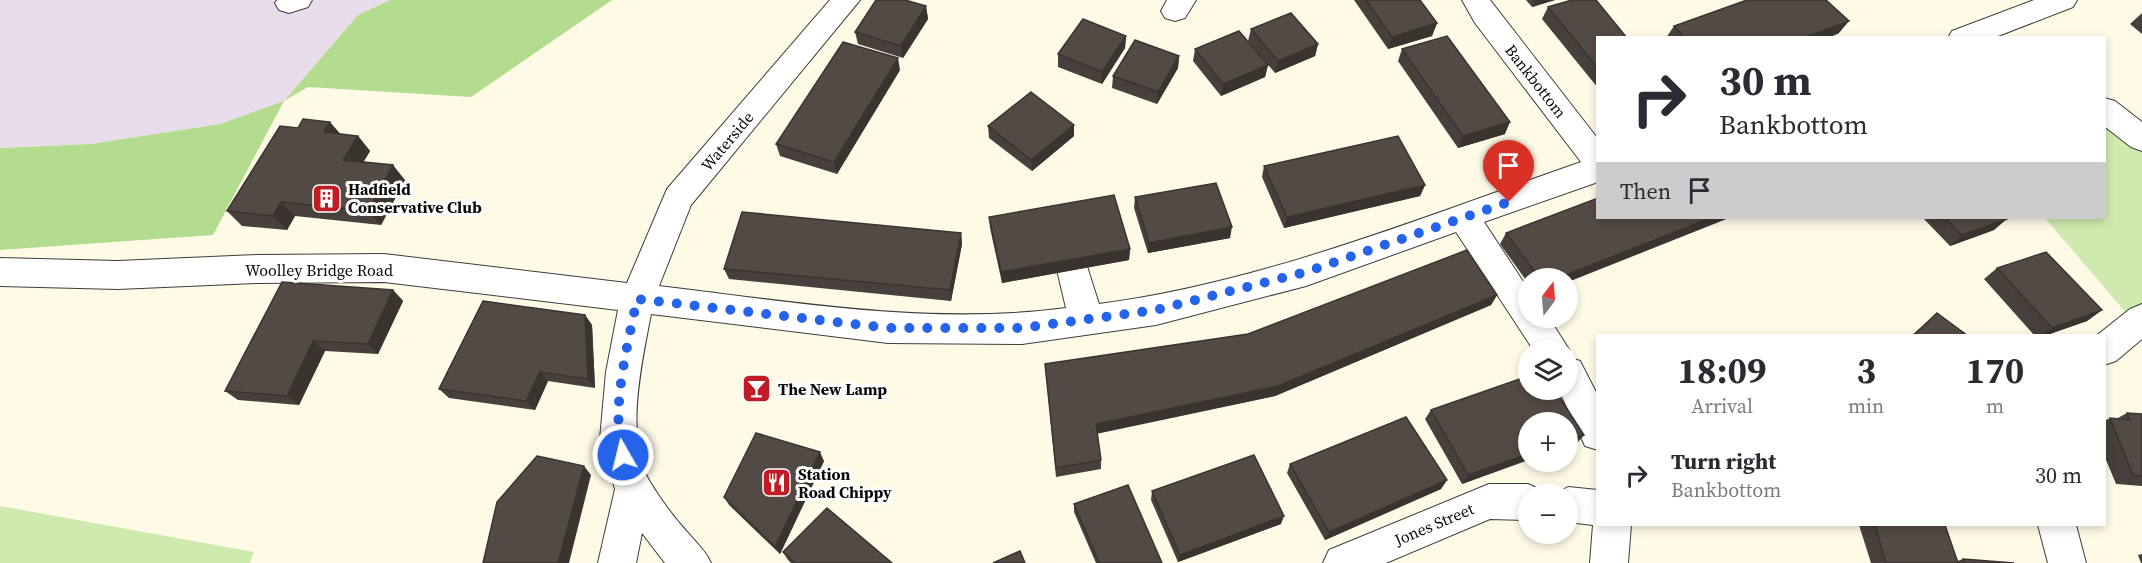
<!DOCTYPE html>
<html lang="en">
<head>
<meta charset="utf-8">
<style>
  :root { --surface:#fff; --page:#f7f7f7; --text:#2b2b33; --muted:#7c7c81 }
  body { margin:0; font-family:"Source Serif 4",serif; background:var(--page); color:var(--text); height:100vh; display:flex; flex-direction:column; font-size:22px; white-space:nowrap }
  * { box-sizing:border-box; margin:0 }
  p { font-size:20px; color:var(--muted) }
  .icon { flex:none; width:33px; height:33px; fill:none; stroke:currentColor; stroke-width:2; stroke-linecap:round; stroke-linejoin:round }
  .map { position:relative; flex:1; overflow:hidden }
  .drawer { position:absolute; left:1596px; top:334px; width:510px; height:192px; display:flex; flex-direction:column; background:var(--surface); border-radius:0px; box-shadow:0 3px 9px #0003 }
  .drawer>* { flex:none }
  .guide { position:absolute; left:1596px; top:36px; width:510px; height:183px; border-radius:0px; box-shadow:0 3px 9px #0003; background:#fff; color:var(--text); overflow:hidden }
  .needle { width:39px; rotate:16deg }
  .controls { position:absolute; left:1518px; top:268px; display:grid; gap:12px }
  .controls a { display:grid; place-items:center; width:60px; height:60px; border-radius:50%; background:var(--surface); box-shadow:0 3px 9px #0003; font-size:30px }
  .pin { position:absolute; display:grid; place-items:center; width:51px; height:51px; color:#fff; margin:-62px -26px; border-radius:50% 50% 50% 0; rotate:-45deg; box-shadow:0 0 6px #0007 }
  .pin .icon { rotate:45deg }
  .me { position:absolute; width:66px; margin:-33px; rotate:352deg; stroke-linejoin:round; filter:drop-shadow(0 0 4px #0008) }
  .turn { display:flex; align-items:center; gap:21px; height:126px; padding:0 24px; font-size:27px }
  .turn .icon { width:78px; height:78px; stroke-width:2.5 }
  .turn b { display:block; font-size:42px; line-height:51px }
  .then { display:flex; align-items:center; height:57px; padding:0 24px; background:#0003; gap:12px; font-size:22px }
  .eta { display:flex; justify-content:space-evenly; align-items:center; height:102px; text-align:center }
  .eta b { font-size:36px; font-weight:700; line-height:42px }
  ul { padding:0; list-style:none }
  li { display:flex; align-items:center; gap:18px; height:78px; padding:0 24px }
  li div { flex:1 }
  li b { display:block; font-size:22px }
  li em { font-style:normal }
  .map>svg:first-child { display:block }
  .industrial { fill:#e8ddea }
  .green { fill:#cfeaaf }
  .forest { fill:#b3dc8e }
  .lines { fill:none; stroke-linecap:round; stroke-linejoin:round }
  .minor-casing { stroke:#3d3d3d; stroke-width:2 }
  .minor { fill:#fff; fill-rule:evenodd }
  .wall { fill:#47403c }
  .shaded-wall { fill:#3a3431 }
  .building { fill:#534a46; stroke:#3a3431; stroke-width:1.5 }
  .route { stroke:#2563eb; stroke-width:10; stroke-dasharray:0 18 }
  .labels { text-anchor:middle; stroke-width:6; stroke-linejoin:round; paint-order:stroke }
  .street-label { font-size:16px; fill:#0a0a0a; stroke:#fff }
  .poi-label { font-size:16px; font-weight:bold; fill:#0a0a0a; stroke:#fff; text-anchor:start }
</style>
</head>
<body>
<div class="map">
<svg width="2142" height="563" viewBox="0 0 2142 563">
  <rect width="100%" height="100%" fill="#fffae6"/>
  <path class="industrial" d="M0,0H390L358,15L284,101L220,124L91,144L0,148Z"/>
  <g class="green">
    <path d="M2105,110L2142,140V335L2133,321L2045,218H2104Z"/>
    <path d="M0,506L254,552L250,563H0Z"/>
  </g>
  <path class="forest" d="M390,0H612L471,97L308,87L284,101L213,235L0,250V148L91,144L220,124L284,101L358,15Z"/>
  <g class="lines">
    <defs>
      <g id="minor">
        <path d="M277,0H312L308,7L289,13L279,10L275,3Z"/>
        <path d="M830,0H860L691,205L659,286C794,302 931,326 1066,308L1057,270L1061,260L1073,256L1085,260L1099,304C1265,282 1423,217 1581,162L1475,23L1462,0H1490L1598,139V182L1484,222L1528,289V318H1549L1570,351L1568,357V351H1534L1456,232L1306,286L1156,325L1022,344L888,343L651,314C642,361 624,439 650,482C661,500 675,519 689,534C698,545 705,550 711,563H665L642,533L636,563H598L615,489L600,439L606,372L618,310L384,282L257,283L118,289L0,286V258L118,261L257,255L384,254L627,283L667,189Z"/>
        <path d="M1167,0H1196L1185,18L1175,21L1165,18L1161,11Z"/>
        <path d="M2034,0H2077L2073,7L1993,38H1948L1952,31Z"/>
        <path d="M2104,98L2115,101L2142,122V151L2131,147L2104,126Z"/>
        <path d="M2142,304V339L2116,361L2104,365V336H2096L2130,309Z"/>
        <path d="M1568,357L1580,361L1598,396V450L1585,446L1559,390H1568Z"/>
        <path d="M1489,484H1528L1541,490L1543,495H1528V520L1490,519L1386,563H1323L1329,550Z"/>
        <path d="M1568,487L1598,490V525H1631L1628,563H1590L1593,525L1568,522V495H1554Z"/>
        <path d="M2038,525H2076L2086,563H2048Z"/>
      </g>
    </defs>
    <use href="#minor" class="minor-casing"/>
    <use href="#minor" class="minor"/>
  </g>
  <g class="wall">
    <path d="M1354,0H1420L1437,23L1432,36L1388,49Z"/>
    <path d="M1526,0H1555L1532,7Z"/>
    <path d="M926,6L928,19L903,58L858,44L855,32Z"/>
    <path d="M1548,7L1598,38V88L1542,19Z"/>
    <path d="M2142,13V34L2130,24Z"/>
    <path d="M1674,26L1839,33L1828,38H1666Z"/>
    <path d="M1251,29L1318,44L1315,56L1275,73L1248,41Z"/>
    <path d="M1126,36L1125,48L1102,84L1058,67V54Z"/>
    <path d="M1195,49L1268,65L1265,77L1221,96L1193,61Z"/>
    <path d="M1402,49L1505,134L1458,148L1398,61Z"/>
    <path d="M1179,56L1178,68L1157,104L1112,88L1113,76Z"/>
    <path d="M900,70L837,174L780,156L776,144Z"/>
    <path d="M1074,125V136L1032,171L989,138L988,126Z"/>
    <path d="M340,134L358,136L370,151L363,162L405,180L381,225L295,216L287,230L242,226L227,211Z"/>
    <path d="M1264,166L1425,185L1420,196L1284,228L1262,177Z"/>
    <path d="M1135,197L1230,238L1148,253L1134,208Z"/>
    <path d="M989,217L1130,249L1129,260L1002,283L990,228Z"/>
    <path d="M1923,218H2006L1994,230L1950,246Z"/>
    <path d="M961,233L962,244L951,301L729,279L724,269Z"/>
    <path d="M1506,233L1568,279H1528V283L1500,244Z"/>
    <path d="M1997,268L2102,310L2087,321L2044,336H2035L1984,279Z"/>
    <path d="M393,290L403,301L378,354L325,351L299,405L238,400L225,391Z"/>
    <path d="M1497,295L1491,305L1275,396L1097,433L1101,460V469L1056,477L1045,364L1248,334Z"/>
    <path d="M1937,313L1968,336H1911Z"/>
    <path d="M585,315L592,325L595,388L548,381L535,410L449,398L439,389Z"/>
    <path d="M1528,376V390H1555L1584,435L1576,444L1568,447V423H1528V460L1462,484L1425,419L1431,410Z"/>
    <path d="M2127,413L2142,414V486L2116,484L2104,455V421L2110,418L2116,419Z"/>
    <path d="M824,461L780,554L729,505L724,497Z"/>
    <path d="M1290,464L1447,480L1441,489L1325,540L1287,473Z"/>
    <path d="M1152,491L1281,524L1178,562L1151,500Z"/>
    <path d="M1074,504L1162,563H1096L1074,512Z"/>
    <path d="M1859,525H1945L1957,561L1963,559L2014,563H1871Z"/>
    <path d="M783,552L892,563H791L788,560Z"/>
    <path d="M2142,554V563H2141L2138,555Z"/>
  </g>
  <g class="shaded-wall">
    <path d="M1535,0H1555L1532,7Z"/>
    <path d="M926,6L928,19L903,58L901,46Z"/>
    <path d="M1849,21L1839,33L1828,38H1804Z"/>
    <path d="M1437,23L1432,36L1388,49L1392,37Z"/>
    <path d="M1126,36L1125,48L1102,84V72Z"/>
    <path d="M1318,44L1315,56L1275,73L1278,61Z"/>
    <path d="M1179,56L1178,68L1157,104L1158,92Z"/>
    <path d="M898,58L900,70L837,174L834,162Z"/>
    <path d="M1268,65L1265,77L1221,96L1223,84Z"/>
    <path d="M330,122L343,137L324,132Z"/>
    <path d="M1510,122L1505,134L1458,148L1463,136Z"/>
    <path d="M1074,125V136L1032,171L1031,160Z"/>
    <path d="M358,136L370,151L356,175L343,160Z"/>
    <path d="M393,165L405,180L381,225L368,211Z"/>
    <path d="M1425,185L1420,196L1284,228L1287,217Z"/>
    <path d="M281,202L295,216L287,230L273,216Z"/>
    <path d="M1710,218H1729L1568,282V279H1556Z"/>
    <path d="M2007,219L1994,230L1950,246L1962,235Z"/>
    <path d="M1232,227L1230,238L1148,253L1149,243Z"/>
    <path d="M961,233L962,244L951,301L950,290Z"/>
    <path d="M1130,249L1129,260L1002,283L1001,272Z"/>
    <path d="M393,290L403,301L378,354L368,344Z"/>
    <path d="M1497,295L1491,305L1275,396L1096,434V424Z"/>
    <path d="M2102,310L2087,321L2044,336H2041L2052,328Z"/>
    <path d="M585,315L592,325L595,388L588,379Z"/>
    <path d="M313,341L325,351L299,405L287,396Z"/>
    <path d="M540,372L548,381L535,410L526,401Z"/>
    <path d="M1584,435L1576,444L1568,447V440Z"/>
    <path d="M820,452L824,461L780,554L775,547Z"/>
    <path d="M1528,454V460L1462,484L1468,475Z"/>
    <path d="M584,466L591,475L569,563H558Z"/>
    <path d="M1447,480L1441,489L1325,540L1329,532Z"/>
    <path d="M1284,516L1281,524L1178,562L1180,555Z"/>
  </g>
  <g class="building">
    <path d="M876,0H905L926,6L901,46L855,32Z"/>
    <path d="M1366,0H1420L1437,23L1392,37Z"/>
    <path d="M1572,0H1596L1627,38H1598V68L1548,7Z"/>
    <path d="M1747,0H1826L1849,21L1804,38H1685L1674,26Z"/>
    <path d="M1291,13L1318,44L1278,61L1251,29Z"/>
    <path d="M1083,19L1126,36L1102,72L1058,54Z"/>
    <path d="M1239,31L1268,65L1223,84L1195,49Z"/>
    <path d="M1447,36L1510,122L1463,136L1402,49Z"/>
    <path d="M1135,40L1179,56L1158,92L1113,76Z"/>
    <path d="M843,42L898,58L834,162L776,144Z"/>
    <path d="M1031,92L1074,125L1031,160L988,126Z"/>
    <path d="M303,119L330,122L324,132L358,136L343,160L393,165L368,211L281,202L273,216L227,211L280,126L298,128Z"/>
    <path d="M1398,136L1425,185L1287,217L1264,166Z"/>
    <path d="M1216,183L1232,227L1149,243L1135,197Z"/>
    <path d="M1114,195L1130,249L1001,272L989,217Z"/>
    <path d="M1598,198V218H1710L1556,279H1540L1506,233Z"/>
    <path d="M742,212L961,233L950,290L724,269Z"/>
    <path d="M1945,218H2006L2007,219L1962,235Z"/>
    <path d="M1467,250L1497,295L1278,386L1096,424L1101,460L1056,468L1045,364L1248,334Z"/>
    <path d="M2046,252L2102,310L2052,328L1997,268Z"/>
    <path d="M282,282L393,290L368,344L313,341L287,396L225,391Z"/>
    <path d="M483,301L585,315L588,379L540,372L526,401L439,389Z"/>
    <path d="M1937,313L1968,336H1913Z"/>
    <path d="M1528,376V390H1555L1584,435L1568,440V423H1528V454L1468,475L1431,410Z"/>
    <path d="M2127,413L2142,414V476L2133,475L2110,418L2130,420Z"/>
    <path d="M1406,417L1447,480L1329,532L1290,464Z"/>
    <path d="M756,433L820,452L775,547L724,497Z"/>
    <path d="M1254,455L1284,516L1180,555L1152,491Z"/>
    <path d="M537,456L584,466L558,563H483L497,502Z"/>
    <path d="M1128,485L1162,563H1099L1074,504Z"/>
    <path d="M827,508L892,563H795L783,552Z"/>
    <path d="M1875,525H1945L1958,563H1886Z"/>
    <path d="M1020,551L1025,563H993Z"/>
    <path d="M1963,559L2014,563H1964Z"/>
  </g>
  <g class="lines">
    <path class="route" d="M623,455C610,411 628,344 637,299L888,328H1022L1156,310L1306,272L1509,202"/>
  </g>
  <defs>
    <symbol id="building-square" viewBox="-11 -11 22 22"><rect x="-9" y="-9" width="18" height="18" rx="4" fill="#bf1c28" stroke="#fff"/><path d="M-4-6H4V6H1V3H-1V6H-4ZM-2.5-4.3h1.7v1.8h-1.7ZM.8-4.3h1.7v1.8H.8ZM-2.5-1h1.7V.8h-1.7ZM.8-1h1.7V.8H.8Z" fill="#fff"/></symbol>
    <symbol id="bar-square" viewBox="-11 -11 22 22"><rect x="-9" y="-9" width="18" height="18" rx="4" fill="#bf1c28" stroke="#fff"/><path d="M-6-5H6L.8 .8V4.5H3.5V6h-7V4.5H-.8V.8Z" fill="#fff"/></symbol>
    <symbol id="restaurant-square" viewBox="-11 -11 22 22"><rect x="-9" y="-9" width="18" height="18" rx="4" fill="#bf1c28" stroke="#fff"/><path d="M-5-6h1v4h1v-4h1v4h1v-4h1v5L-1.5 .5V6h-2V.5L-5-1ZM5-6V6H3V1.5H1.5Q1.5-4 5-6Z" fill="#fff"/></symbol>
  </defs>
  <g fill-rule="evenodd">
    <use href="#building-square" x="310" y="182" width="33" height="33"/>
    <use href="#bar-square" x="740" y="372" width="33" height="33"/>
    <use href="#restaurant-square" x="760" y="466" width="33" height="33"/>
  </g>
  <g class="labels">
    <g class="street-label">
      <text transform="translate(1536 81) rotate(52)" y="6">Bankbottom</text>
      <text transform="translate(727 141) rotate(-50)" y="6">Waterside</text>
      <text x="319" y="276">Woolley Bridge Road</text>
      <text transform="translate(1434 524) rotate(-23)" y="6">Jones Street</text>
    </g>
    <g class="poi-label">
      <text x="348" y="195">Hadfield<tspan x="348" dy="18">Conservative Club</tspan></text>
      <text x="778" y="395">The New Lamp</text>
      <text x="798" y="480">Station<tspan x="798" dy="18">Road Chippy</tspan></text>
    </g>
  </g>
</svg>
<div class="controls">
<a><svg class="needle" viewBox="-14 -14 28 28"><path d="M0-13l5 13h-10z" fill="#e53935"/><path d="M0 13l5-13h-10z" fill="#7c7c81"/></svg></a>
<a><svg class="icon" aria-label="layers" viewBox="0 0 24 24"><path d="M12 4l9 5-9 5-9-5zM3 14l9 5 9-5"/></svg></a>
<a>+</a>
<a>−</a>
</div>
<div class="pin" style="left:1509px;top:202px;background:#d93025"><svg class="icon" aria-label="arrive" viewBox="0 0 24 24"><path d="M6 21V4h12l-3 4 3 4H6"/></svg></div>
<svg class="me" style="left:623px;top:455px" viewBox="-20 -20 40 40"><circle r="17" fill="#2563eb" stroke="#fff" stroke-width="3"/><path d="M0-11L8 9 0 5-8 9z" fill="#fff"/></svg>
<div class="guide">
<div class="turn"><svg class="icon" aria-label="right" viewBox="0 0 24 24"><path d="M7 20v-9h11M14 6l5 5-5 5"/></svg><div><b>30 m</b>Bankbottom</div></div>
<div class="then">Then<svg class="icon" aria-label="arrive" viewBox="0 0 24 24"><path d="M6 21V4h12l-3 4 3 4H6"/></svg></div>
</div>
<section class="drawer">
<div class="eta">
<div><b>18:09</b><p>Arrival</p></div>
<div><b>3</b><p>min</p></div>
<div><b>170</b><p>m</p></div>
</div>
<ul>
<li><svg class="icon" aria-label="right" viewBox="0 0 24 24"><path d="M7 20v-9h11M14 6l5 5-5 5"/></svg><div><b>Turn right</b><p>Bankbottom</p></div><em>30 m</em></li>
</ul>
</section>
</div>
</body>
</html>
